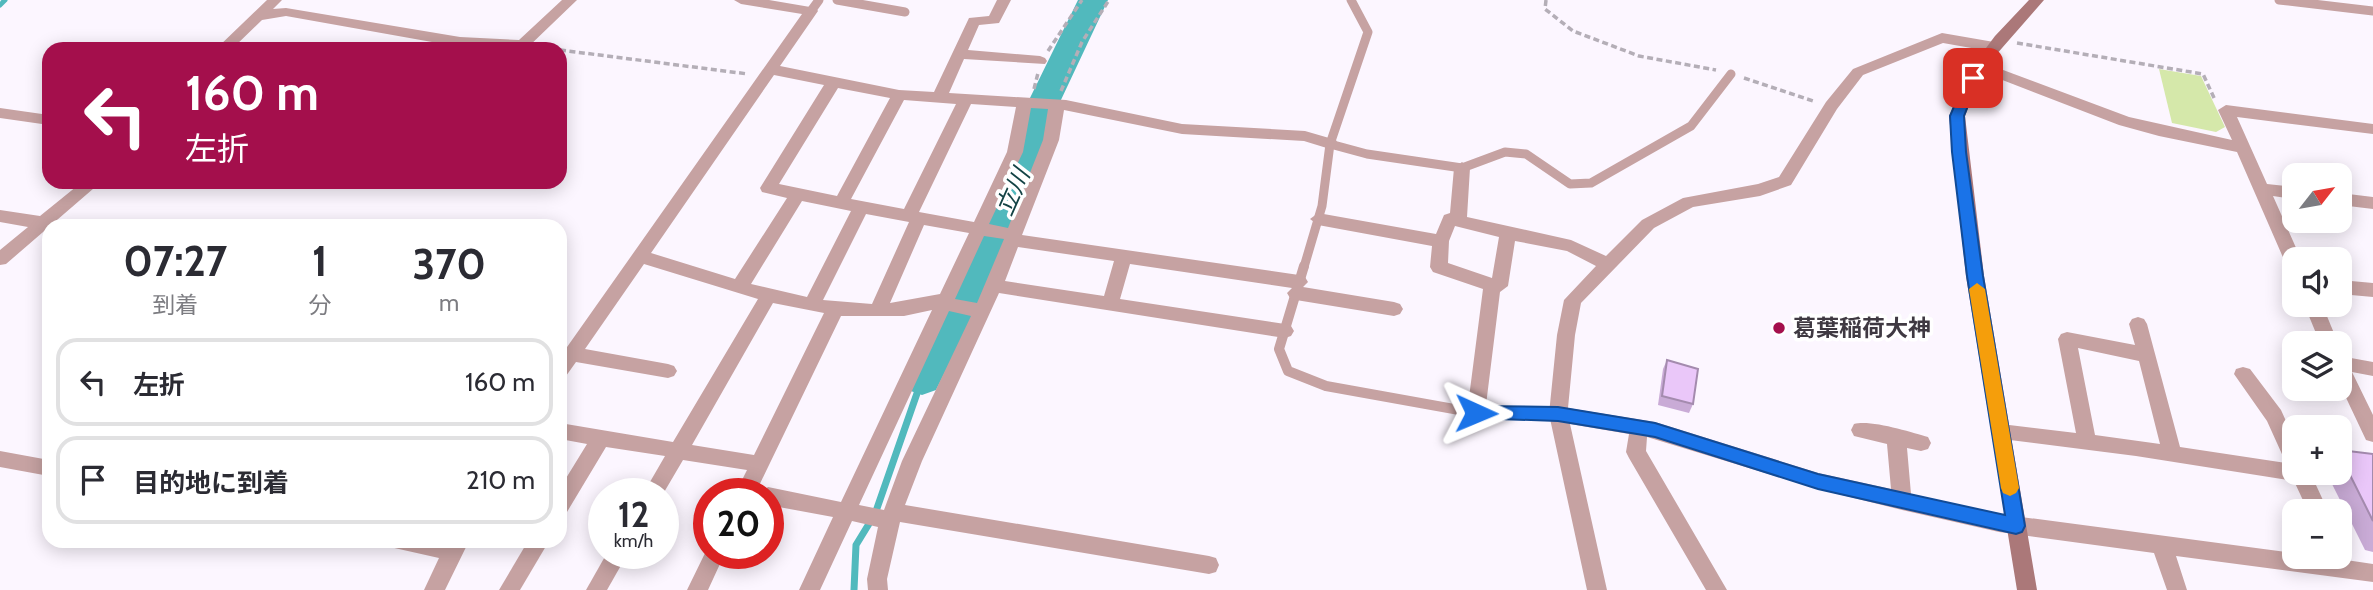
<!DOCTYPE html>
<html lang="ja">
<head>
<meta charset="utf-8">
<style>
  :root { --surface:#fff; --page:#f2f2f3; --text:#2b2b33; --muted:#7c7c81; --line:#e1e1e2 }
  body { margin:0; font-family:Cabin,"Noto Sans JP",sans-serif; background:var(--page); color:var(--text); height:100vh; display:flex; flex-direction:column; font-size:26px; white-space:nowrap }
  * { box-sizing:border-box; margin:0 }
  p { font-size:23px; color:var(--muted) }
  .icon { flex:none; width:38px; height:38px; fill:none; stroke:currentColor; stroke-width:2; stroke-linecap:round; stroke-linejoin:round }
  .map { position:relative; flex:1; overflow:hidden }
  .panel { position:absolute; left:42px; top:219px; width:525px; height:329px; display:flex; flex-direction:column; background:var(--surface); border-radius:21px; box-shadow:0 4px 18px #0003 }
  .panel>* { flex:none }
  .hud { position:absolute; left:42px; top:42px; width:525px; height:147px; border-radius:21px; box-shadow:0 4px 18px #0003; background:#a40f4c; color:#fff; overflow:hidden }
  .needle { width:46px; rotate:59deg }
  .controls { position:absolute; left:2282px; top:163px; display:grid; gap:14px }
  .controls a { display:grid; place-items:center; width:70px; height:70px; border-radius:14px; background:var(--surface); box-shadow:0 4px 18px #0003; font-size:35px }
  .speed { position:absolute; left:588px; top:478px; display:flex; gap:14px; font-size:35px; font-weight:700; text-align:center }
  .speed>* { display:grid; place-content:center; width:91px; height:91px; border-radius:50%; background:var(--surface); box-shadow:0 4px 18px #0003; line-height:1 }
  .speed small { font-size:18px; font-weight:400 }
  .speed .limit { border:10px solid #d22; background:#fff; color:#111 }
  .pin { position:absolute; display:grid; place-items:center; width:60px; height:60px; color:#fff; margin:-30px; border-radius:14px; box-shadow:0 4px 10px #0006 }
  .me { position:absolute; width:77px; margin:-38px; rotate:91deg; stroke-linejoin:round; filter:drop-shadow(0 0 5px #0008) }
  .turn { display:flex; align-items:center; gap:24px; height:147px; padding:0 28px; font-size:32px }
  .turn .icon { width:91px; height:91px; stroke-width:2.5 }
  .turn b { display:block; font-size:49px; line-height:60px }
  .eta { display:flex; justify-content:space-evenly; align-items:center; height:119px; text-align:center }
  .eta b { font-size:42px; font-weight:700; line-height:49px }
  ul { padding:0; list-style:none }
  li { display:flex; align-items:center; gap:21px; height:88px; margin:0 14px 10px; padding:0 14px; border:4px solid var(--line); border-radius:21px }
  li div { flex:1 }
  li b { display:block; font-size:26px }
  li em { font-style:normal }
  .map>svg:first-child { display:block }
  .green { fill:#d5e8aa }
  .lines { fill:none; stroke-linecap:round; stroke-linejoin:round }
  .stream-far1 { stroke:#51b9bd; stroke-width:5 }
  .stream { stroke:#51b9bd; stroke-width:7 }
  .river { fill:#51b9bd; fill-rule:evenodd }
  .path { stroke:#b4aeb7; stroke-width:3.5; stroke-dasharray:6 3.5; stroke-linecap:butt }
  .lane-far1 { stroke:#c6a2a2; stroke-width:9 }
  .lane { stroke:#c6a2a2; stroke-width:10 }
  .street { fill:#c6a2a2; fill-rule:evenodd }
  .secondary { fill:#ab7879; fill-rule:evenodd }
  .wall { fill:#c9abd6 }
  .building { fill:#eac7f9; stroke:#a48bae; stroke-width:2 }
  .route { fill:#1a73e8; stroke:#114b97; stroke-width:2 }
  .slow { fill:#f59e0b }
  .poi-dot { fill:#a40f4c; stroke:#fff; stroke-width:2.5 }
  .labels { text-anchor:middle; stroke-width:7; stroke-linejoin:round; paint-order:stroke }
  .poi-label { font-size:23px; font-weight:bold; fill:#3f3942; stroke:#fff; text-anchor:start }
  .water-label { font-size:24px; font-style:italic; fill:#134345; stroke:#fff }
</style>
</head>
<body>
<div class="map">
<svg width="2373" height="590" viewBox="0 0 2373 590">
  <rect width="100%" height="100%" fill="#fcf6ff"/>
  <path class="green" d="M2159,69L2201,76L2225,127L2216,132L2172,123Z"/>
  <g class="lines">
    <path class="stream-far1" d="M0,5L5,0"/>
    <path class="stream" d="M854,590L856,545L875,514L922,379"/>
    <path class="river" d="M1078,0H1108L1060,102L1053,136L990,284L936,390L922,395L908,390L903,379L954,284L1021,136L1028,102Z"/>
    <g class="path">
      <path d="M1546,0L1545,9L1573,31L1639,56L1716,70"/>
      <path d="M2017,43L2203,74L2215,100"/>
      <path d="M540,47L552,49"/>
      <path d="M560,50L748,74"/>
      <path d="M1048,51L1082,0"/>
      <path d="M1744,78L1816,102"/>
      <path d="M1034,89L1038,73"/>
      <path d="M1061,91L1082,42L1109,0"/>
    </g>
    <g class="lane-far1">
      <path d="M837,0L905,12"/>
      <path d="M2279,0L2373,11"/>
      <path d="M811,11L819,0"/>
      <path d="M1330,144L1367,154L1462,168L1505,152L1526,154L1570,184L1591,183L1691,126L1731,74"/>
      <path d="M1304,267L1322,206L1330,144L1368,32L1351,0"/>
    </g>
    <path class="lane" d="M1304,266L1279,349L1288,371L1326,386L1476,413L1558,414"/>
    <g class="street">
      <path d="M267,0H282L273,9L286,8L460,37L519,40L562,0H577L526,49L460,47L286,16L262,20L232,49H216Z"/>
      <path d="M734,0H769L816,8L818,11L780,66L899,90L934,92L969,18L989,16L997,0H1011L999,23L979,25L968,50L1040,56L1045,58L1047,61L1045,64L964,59L949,93L1066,100L1182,124L1305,131L1336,140L1338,144L1336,148L1330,149L1304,141L1182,134L1064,110L1059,140L1022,235L1299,275L1305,277L1308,282L1303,287L1394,302L1400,304L1403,309L1400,314L1394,316L1296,300L1290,298L1287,293L1292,288L1130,264L1120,299L1285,324L1291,326L1294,331L1291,336L1285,338L999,293L922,461L905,505L1209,556L1216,558L1219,565L1216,572L1209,574L900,522L887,579L888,590H868L867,579L878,527L852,521L820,590H799L833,517L768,505V494H759L768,487L841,502L932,310L904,316H841L755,494H735L747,470L683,460L663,494H643L665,456L606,447L567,512L560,515V488L587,444L560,439V423L673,442L758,299L644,264L585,349L668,364L674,366L677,371L674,376L668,378L576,362L566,376L560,378V357L802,14L741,4ZM774,75L824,85L760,188L762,192L787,198L735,279L651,253ZM838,88L890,98L837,196L779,184ZM904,100L956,104L904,209L851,199ZM971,104L1016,107L1007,152L974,222L919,212ZM1031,108L1048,109L1043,140L1008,228L989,224L1023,152ZM802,201L851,211L807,297L751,284ZM866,214L909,222L872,304L823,300ZM924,225L969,233L940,294L890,303ZM984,236L1004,239L977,303L955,299ZM1018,247L1114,261L1104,296L1005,281ZM773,303L824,313L754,455L692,445ZM949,311L971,316L902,461L884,510L859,505Z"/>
      <path d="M1942,33L1994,42L2001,47L1994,52L1943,43L1863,75L1837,109L1791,185L1760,196L1693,207L1654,228L1581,303L1575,335L1568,408L1655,422L1818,473L1891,489L1887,444L1854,436L1851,430L1854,424C1869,419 1912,432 1928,437L1931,443L1928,449L1921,451L1907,448L1911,494L1999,514L2294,553V556H2319L2373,564V582L2176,556L2187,590H2167L2154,553L1999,532L1902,510L1818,489L1647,437L1646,451L1727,590H1706L1629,458L1626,452L1629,434L1570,424L1607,590H1587L1549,414L1557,335L1564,300L1596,266L1567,251L1515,241L1508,286L1500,292L1485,413L1483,418L1476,421L1469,418L1467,413L1483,289L1433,272L1430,267L1432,246L1318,225L1310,219L1318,213L1436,234L1444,215L1450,213L1454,168L1462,162L1470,168L1467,217L1571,240L1606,256L1642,220L1683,198L1758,184L1779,177L1826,102L1853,69ZM1455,226L1499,237L1492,278L1448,263L1449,241Z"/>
      <path d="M1979,61L2129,117L2232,140L2218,110L2226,105L2373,124V134L2237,117L2267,184L2294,187V199L2273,196L2301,259H2294V268L2288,267L2285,262L2237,152L2159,136L2119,125L1974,69L1972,66Z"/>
      <path d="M0,108L49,115V125L0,118Z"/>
      <path d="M82,182H101L6,264L0,265V250L28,227L0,222V210L40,216Z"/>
      <path d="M2340,193L2373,197V209L2340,205Z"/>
      <path d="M2340,280L2373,283V297L2340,294Z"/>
      <path d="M2304,304H2322L2338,343H2320Z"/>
      <path d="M2138,317L2144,319L2147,324L2180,447L2286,463L2267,421L2234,374L2236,369L2243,367L2250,369L2281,410L2294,439V472H2310L2328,511H2308L2294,481L2136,456L1994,438L1991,432L1994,426L2001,424L2076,433L2058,339L2061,334L2067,332L2135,345L2129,324L2132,319ZM2078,348L2139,361L2160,444L2095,435Z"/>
      <path d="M2340,356L2373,362V376L2352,372L2373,415V442L2366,440L2340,385Z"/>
      <path d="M0,451L49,460V476L0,467Z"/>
      <path d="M387,541H469L445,590H424L439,558L390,547Z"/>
      <path d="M528,541H549L520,590H499Z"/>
      <path d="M708,547L709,553H725L708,590H687Z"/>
      <path d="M607,553H628L607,590H586Z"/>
    </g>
    <path class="secondary" d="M2029,0H2044L1995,56L1978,83L1965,116L1984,276L2037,590H2017L1966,276L1949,116L1974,64L1995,36Z"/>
  </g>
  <g class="wall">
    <path d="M1667,360L1693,404L1689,413L1658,405L1663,369Z"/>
    <path d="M2340,450L2373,454V552L2365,550L2326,472H2340Z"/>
  </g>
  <g class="building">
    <path d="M1667,360L1698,369L1693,404L1662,396Z"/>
    <path d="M2340,450L2373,454V521L2340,455Z"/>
  </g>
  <path class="route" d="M1973,74L1979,78L1964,116L1966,152L1983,276L2025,526L2022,532L2016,534L1818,489L1655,437L1558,421L1470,418L1468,413L1470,408L1476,406L1558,407L1655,423L1818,474L2005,515L1967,276L1952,152L1950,116L1966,78Z"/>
  <path class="slow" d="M1977,283L1985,289L2019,488L2016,493L2010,496L2003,493L2001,488L1969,289Z"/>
  <circle class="poi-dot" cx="1779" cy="328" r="7"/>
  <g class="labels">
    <g class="poi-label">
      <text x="1793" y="336">葛葉稲荷大神</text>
    </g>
    <g class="water-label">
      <text transform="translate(1013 192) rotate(-66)" y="8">立川</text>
    </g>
  </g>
</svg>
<div class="controls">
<a><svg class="needle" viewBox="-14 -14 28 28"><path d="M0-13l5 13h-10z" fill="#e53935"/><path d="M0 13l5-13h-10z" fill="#7c7c81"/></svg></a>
<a><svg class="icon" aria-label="sound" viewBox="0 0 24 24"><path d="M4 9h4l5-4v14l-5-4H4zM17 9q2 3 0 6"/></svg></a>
<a><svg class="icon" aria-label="layers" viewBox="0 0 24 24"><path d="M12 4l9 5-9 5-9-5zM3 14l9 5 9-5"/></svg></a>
<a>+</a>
<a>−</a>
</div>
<div class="speed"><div>12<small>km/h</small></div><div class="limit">20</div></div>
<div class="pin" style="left:1973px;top:78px;background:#d93025"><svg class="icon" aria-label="arrive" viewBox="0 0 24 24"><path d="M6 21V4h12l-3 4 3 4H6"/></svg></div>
<svg class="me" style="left:1476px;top:413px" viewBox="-20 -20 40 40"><path d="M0-17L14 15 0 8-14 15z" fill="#1a73e8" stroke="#fff" stroke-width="4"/></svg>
<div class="hud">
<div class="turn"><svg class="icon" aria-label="left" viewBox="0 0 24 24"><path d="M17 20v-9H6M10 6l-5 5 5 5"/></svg><div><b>160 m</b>左折</div></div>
</div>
<section class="panel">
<div class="eta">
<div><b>07:27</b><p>到着</p></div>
<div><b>1</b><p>分</p></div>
<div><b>370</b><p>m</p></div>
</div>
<ul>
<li><svg class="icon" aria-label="left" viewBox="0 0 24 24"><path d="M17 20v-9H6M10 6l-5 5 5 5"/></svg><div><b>左折</b></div><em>160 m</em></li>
<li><svg class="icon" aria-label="arrive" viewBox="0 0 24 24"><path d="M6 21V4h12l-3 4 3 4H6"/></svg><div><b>目的地に到着</b></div><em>210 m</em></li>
</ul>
</section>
</div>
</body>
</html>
